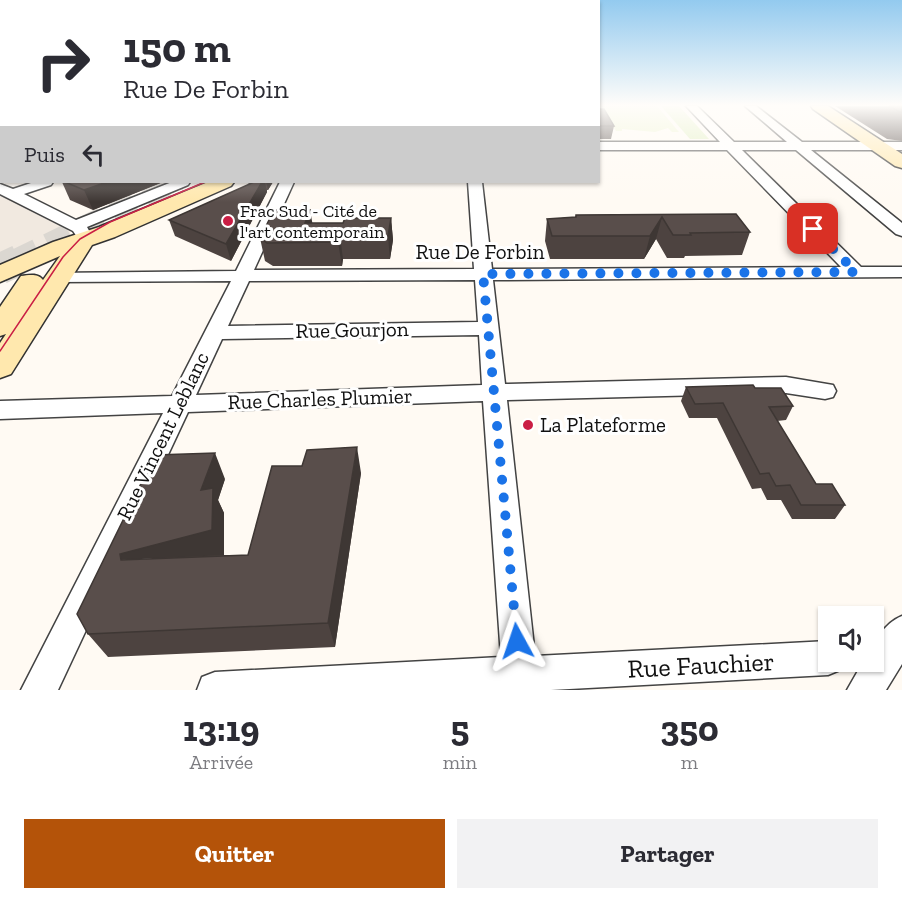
<!DOCTYPE html>
<html lang="fr">
<head>
<meta charset="utf-8">
<style>
  :root { --surface:#fff; --page:#f2f2f3; --text:#2b2b33; --muted:#7c7c81; --accent:#b45309 }
  body { margin:0; font-family:"Zilla Slab",serif; background:var(--page); color:var(--text); height:100vh; display:flex; flex-direction:column; font-size:22px; white-space:nowrap }
  * { box-sizing:border-box; margin:0 }
  p { font-size:20px; color:var(--muted) }
  .icon { flex:none; width:33px; height:33px; fill:none; stroke:currentColor; stroke-width:2; stroke-linecap:round; stroke-linejoin:round }
  .map { position:relative; height:690px; overflow:hidden }
  .details { display:flex; flex-direction:column; background:var(--surface); flex:1 }
  .details>* { flex:none }
  .hud { position:absolute; left:0px; top:0px; width:600px; height:183px; box-shadow:0 2px 4px #0004; background:#fff; color:var(--text); overflow:hidden }
  .tools { position:absolute; left:818px; top:606px; display:grid; gap:12px }
  .tools a { display:grid; place-items:center; width:66px; height:66px; border-radius:0px; background:var(--surface); box-shadow:0 2px 4px #0004; font-size:30px }
  .pin { position:absolute; display:grid; place-items:center; width:51px; height:51px; color:#fff; margin:-26px; border-radius:12px; box-shadow:0 3px 9px #0006 }
  .me { position:absolute; width:66px; margin:-33px; rotate:355deg; stroke-linejoin:round; filter:drop-shadow(0 0 4px #0008) }
  .turn { display:flex; align-items:center; gap:21px; height:126px; padding:0 24px; font-size:27px }
  .turn .icon { width:78px; height:78px; stroke-width:2.5 }
  .turn b { display:block; font-size:42px; line-height:51px }
  .then { display:flex; align-items:center; height:57px; padding:0 24px; background:#0003; gap:12px; font-size:22px }
  .eta { display:flex; justify-content:space-evenly; align-items:center; height:102px; text-align:center }
  .eta b { font-size:36px; font-weight:800; line-height:42px }
  .cta { display:flex; gap:12px; margin-top:auto; padding:12px 24px }
  .cta a { flex:1; height:69px; border-radius:0px; background:var(--accent); color:#fff; font-size:24px; font-weight:800; line-height:69px; text-align:center }
  .cta a+a { background:var(--page); color:var(--text) }
  .map>svg:first-child { display:block }
  .green { fill:#ddedb9 }
  .pitch { fill:#ecf3cb }
  .plaza { fill:#f1e9e0 }
  .lines { fill:none; stroke-linecap:round; stroke-linejoin:round }
  .highway-tunnel-far1 { stroke:#dbd7d1; stroke-width:24; stroke-dasharray:24 12; stroke-linecap:butt }
  .highway-tunnel { stroke:#dbd7d1; stroke-width:31; stroke-dasharray:31 16; stroke-linecap:butt }
  .street-casing { stroke:#434343; stroke-width:3 }
  .secondary-casing { stroke:#323232; stroke-width:3 }
  .street { fill:#fff; fill-rule:evenodd }
  .secondary { fill:#ffe8ae; fill-rule:evenodd }
  .tram { stroke:#ca1e44; stroke-width:1.5 }
  .wall { fill:#4d4340 }
  .shaded-wall { fill:#3e3734 }
  .building { fill:#594e4b; stroke:#3e3734; stroke-width:1.5 }
  .route { stroke:#1a73e8; stroke-width:10; stroke-dasharray:0 18 }
  .poi-dot { fill:#ca1e44; stroke:#fff; stroke-width:2 }
  .labels { text-anchor:middle; stroke-width:6; stroke-linejoin:round; paint-order:stroke }
  .far-poi-label { font-size:18px; fill:#101010; stroke:#fff; text-anchor:start }
  .street-label { font-size:21px; fill:#101010; stroke:#fff }
  .poi-label { font-size:21px; fill:#101010; stroke:#fff; text-anchor:start }
  .near-street-label { font-size:26px; fill:#101010; stroke:#fff }
</style>
</head>
<body>
<div class="map">
<svg width="902" height="690" viewBox="0 0 902 690">
  <rect width="100%" height="100%" fill="#fffaf3"/>
  <path class="green" d="M661,106H679L709,139H690Z"/>
  <path class="pitch" d="M601,106H657L679,132H672L668,128L655,132L622,129V131H616Z"/>
  <path class="plaza" d="M0,194L67,228L70,231V234L67,238L0,268Z"/>
  <g class="lines">
    <path class="highway-tunnel-far1" d="M16,261L179,182"/>
    <path class="highway-tunnel" d="M0,269L19,260"/>
    <defs>
      <g id="street">
        <path d="M686,106H697L734,142H787L745,106H756L802,142H902V150H811L902,223V236L896,234L796,150H742L861,267H902V277L493,280L505,384L786,377L833,385L836,391L833,397L825,399L786,393L507,400L535,656L828,641V662H844L840,670L828,675L551,690H197L202,677L215,672L501,657L483,401L188,412L58,690H21L163,413L0,419V401L172,396L231,281L58,282L52,281L49,277L52,273L236,271L280,182H294L254,270L474,269L468,182H482L492,269L841,267L727,150H598V142H720ZM475,280L478,322L228,326L249,281ZM479,335L482,385L196,395L222,339Z"/>
        <path d="M34,182H53L51,185L24,194L76,220L172,182H190L188,185L87,227L91,234L83,239L77,237L73,231L0,194V184L13,189Z"/>
        <path d="M902,616V664L886,690H847L863,662H873C873,642 883,624 902,616Z"/>
      </g>
      <g id="secondary">
        <path d="M811,106H828L902,154V168L895,166L813,109Z"/>
        <path d="M208,182H234L231,186L115,237L92,245L11,374L0,378V343L6,334L0,336V307L21,276C29,275 38,273 43,280L60,256L0,282V265L53,242L99,227Z"/>
      </g>
    </defs>
    <use href="#street" class="street-casing"/>
    <use href="#secondary" class="secondary-casing"/>
    <use href="#street" class="street"/>
    <use href="#secondary" class="secondary"/>
    <path class="tram" d="M0,351L63,257L80,239L110,222L205,182"/>
  </g>
  <g class="wall">
    <path d="M0,106H2V138L0,137Z"/>
    <path d="M835,106H902V141L887,139Z"/>
    <path d="M598,109L614,126L611,139H598Z"/>
    <path d="M0,142H2V168L0,167Z"/>
    <path d="M62,182H163L93,210L70,200Z"/>
    <path d="M245,182H273L268,190H267V192L231,261L175,236L169,220L250,184Z"/>
    <path d="M736,214L750,232L742,255L685,256L684,258H667L656,239L644,259H550L545,241L547,219L575,217L576,215Z"/>
    <path d="M391,218L393,240L390,259H343L342,266H273L265,261L260,238L312,223H343Z"/>
    <path d="M686,387L755,388L793,406L786,420L777,421L816,484L845,505L835,519H792L781,500H767L761,488L752,489L717,418H689L681,401Z"/>
    <path d="M361,473L335,647L108,657L88,634L225,479L218,500L224,513V555H248Z"/>
  </g>
  <g class="shaded-wall">
    <path d="M107,182H163L93,210L84,190Z"/>
    <path d="M262,182H265L267,192L231,261L226,244Z"/>
    <path d="M266,182H273L268,190Z"/>
    <path d="M310,210L314,232L305,223Z"/>
    <path d="M662,217L656,239L644,259L650,236Z"/>
    <path d="M391,218L393,240L390,259L388,236Z"/>
    <path d="M340,236L343,259L342,266L338,242Z"/>
    <path d="M357,447L361,473L335,647L328,623Z"/>
    <path d="M215,453L225,479L218,500L224,513V555L121,560L120,554L201,490Z"/>
  </g>
  <g class="building">
    <path d="M0,106H2V124L0,123Z"/>
    <path d="M889,106H902V112H900Z"/>
    <path d="M598,109H604L614,126H598Z"/>
    <rect x="0" y="142" width="2" height="11"/>
    <path d="M65,182H107L84,190Z"/>
    <path d="M254,182H262L226,244L169,220Z"/>
    <path d="M274,210H310L305,223H343L345,218H391L388,236H340L338,242L267,243L260,238Z"/>
    <path d="M736,214L750,232L690,233L691,235H673L662,217L650,236H552L547,219L576,217V215Z"/>
    <path d="M753,385L755,388H781L793,406L769,407L816,484H832L845,505H801L790,485L776,486L769,473L760,474L723,403L695,404L686,387Z"/>
    <path d="M357,447L328,623L88,634L77,614L155,455L215,453L201,490L213,488L212,530L120,554L121,560L248,555L272,466H302L307,450Z"/>
  </g>
  <linearGradient id="sky" x2="0" y2="1"><stop stop-color="#93caef"/><stop offset="0.52" stop-color="#fffdfa"/><stop offset="1" stop-color="#fffdfa" stop-opacity="0"/></linearGradient>
  <rect width="902" height="202" fill="url(#sky)"/>
  <g class="lines">
    <path class="route" d="M517,641L483,274L856,272L813,229"/>
  </g>
  <g class="poi-dot">
    <circle cx="228" cy="221" r="6"/>
    <circle cx="528" cy="425" r="6"/>
  </g>
  <g class="labels">
    <g class="far-poi-label">
      <text x="240" y="217">Frac Sud - Cité de<tspan x="240" dy="21">l'art contemporain</tspan></text>
    </g>
    <g class="street-label">
      <text x="480" y="259">Rue De Forbin</text>
      <text transform="translate(352 330) rotate(-1)" y="7">Rue Gourjon</text>
      <text transform="translate(320 399) rotate(-2)" y="7">Rue Charles Plumier</text>
      <text transform="translate(163 436) rotate(-64)" y="7">Rue Vincent Leblanc</text>
    </g>
    <g class="poi-label">
      <text x="540" y="432">La Plateforme</text>
    </g>
    <g class="near-street-label">
      <text transform="translate(701 665) rotate(-3)" y="9">Rue Fauchier</text>
    </g>
  </g>
</svg>
<div class="tools">
<a><svg class="icon" aria-label="sound" viewBox="0 0 24 24"><path d="M4 9h4l5-4v14l-5-4H4zM17 9q2 3 0 6"/></svg></a>
</div>
<div class="pin" style="left:813px;top:229px;background:#d93025"><svg class="icon" aria-label="arrive" viewBox="0 0 24 24"><path d="M6 21V4h12l-3 4 3 4H6"/></svg></div>
<svg class="me" style="left:517px;top:641px" viewBox="-20 -20 40 40"><path d="M0-17L14 15 0 8-14 15z" fill="#1a73e8" stroke="#fff" stroke-width="4"/></svg>
<div class="hud">
<div class="turn"><svg class="icon" aria-label="right" viewBox="0 0 24 24"><path d="M7 20v-9h11M14 6l5 5-5 5"/></svg><div><b>150 m</b>Rue De Forbin</div></div>
<div class="then">Puis<svg class="icon" aria-label="left" viewBox="0 0 24 24"><path d="M17 20v-9H6M10 6l-5 5 5 5"/></svg></div>
</div>
</div>
<section class="details">
<div class="eta">
<div><b>13:19</b><p>Arrivée</p></div>
<div><b>5</b><p>min</p></div>
<div><b>350</b><p>m</p></div>
</div>
<div class="cta"><a>Quitter</a><a>Partager</a></div>
</section>
</body>
</html>
